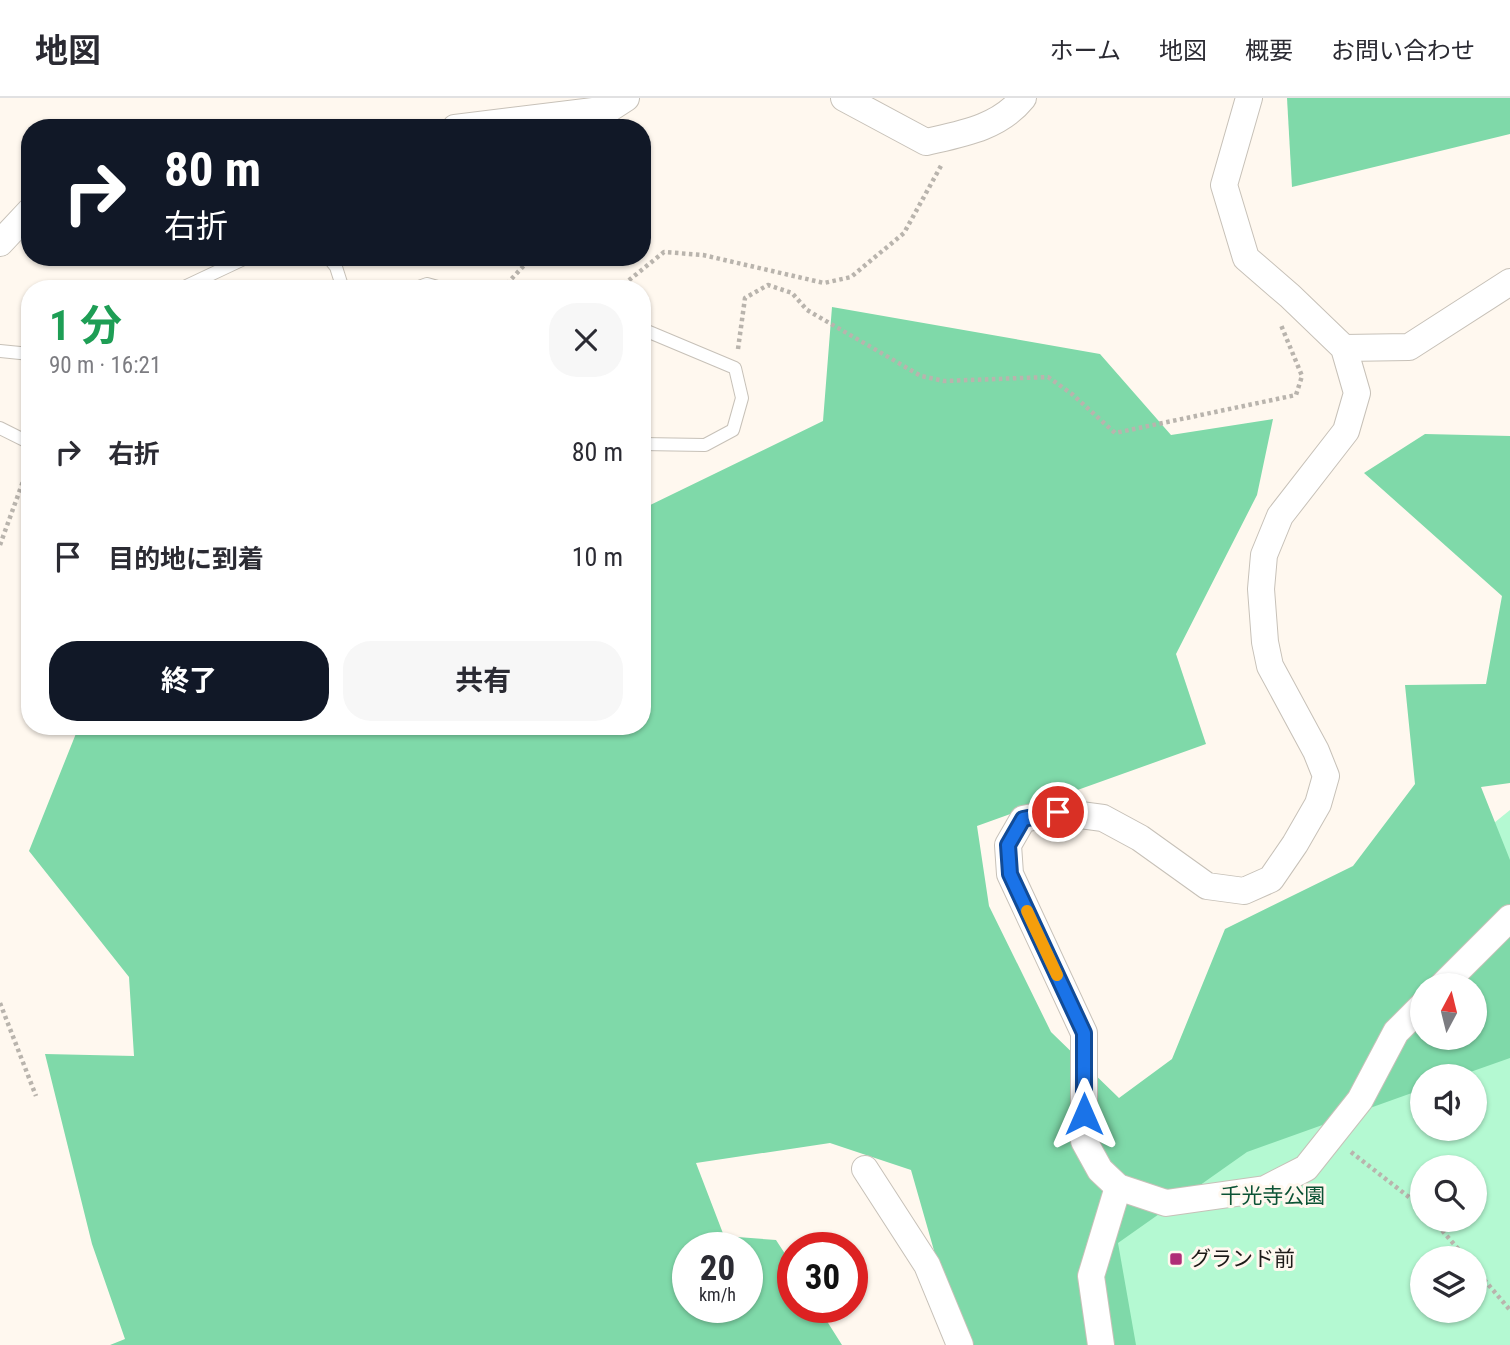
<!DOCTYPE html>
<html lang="ja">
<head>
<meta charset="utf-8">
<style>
  :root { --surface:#fff; --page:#f7f7f7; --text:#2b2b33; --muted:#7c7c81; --line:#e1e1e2; --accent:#111827 }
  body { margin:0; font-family:"Roboto Condensed","Noto Sans JP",sans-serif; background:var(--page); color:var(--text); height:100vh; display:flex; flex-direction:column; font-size:26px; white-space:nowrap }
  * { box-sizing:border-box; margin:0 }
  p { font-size:23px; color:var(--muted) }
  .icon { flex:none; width:38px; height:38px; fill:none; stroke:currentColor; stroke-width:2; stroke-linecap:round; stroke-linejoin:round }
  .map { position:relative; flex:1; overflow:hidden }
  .drawer { position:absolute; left:21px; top:182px; width:630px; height:455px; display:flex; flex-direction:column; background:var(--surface); border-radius:28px; box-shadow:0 2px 5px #0004 }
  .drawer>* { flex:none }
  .banner { position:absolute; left:21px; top:21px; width:630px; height:147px; border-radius:28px; box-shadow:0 2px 5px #0004; background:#111827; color:#fff; overflow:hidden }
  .needle { width:46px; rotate:7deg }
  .tools { position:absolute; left:1410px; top:875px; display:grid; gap:14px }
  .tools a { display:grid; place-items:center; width:77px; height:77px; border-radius:50%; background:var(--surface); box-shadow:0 2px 5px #0004; font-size:35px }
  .speed { position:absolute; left:672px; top:1134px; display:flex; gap:14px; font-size:35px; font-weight:700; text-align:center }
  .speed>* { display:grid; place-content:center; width:91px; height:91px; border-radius:50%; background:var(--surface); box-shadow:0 2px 5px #0004; line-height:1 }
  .speed small { font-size:18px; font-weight:400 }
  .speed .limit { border:10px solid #d22; background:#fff; color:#111 }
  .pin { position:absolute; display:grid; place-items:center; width:60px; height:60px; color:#fff; margin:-30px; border:4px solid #fff; border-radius:50%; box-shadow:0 2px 7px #0007 }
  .me { position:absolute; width:77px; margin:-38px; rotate:0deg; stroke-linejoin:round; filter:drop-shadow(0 0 5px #0008) }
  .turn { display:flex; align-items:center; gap:24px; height:147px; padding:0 28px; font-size:32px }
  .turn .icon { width:91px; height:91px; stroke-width:2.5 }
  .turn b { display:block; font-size:49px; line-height:60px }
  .round { display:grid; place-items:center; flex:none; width:74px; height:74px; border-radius:28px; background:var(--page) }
  .head { display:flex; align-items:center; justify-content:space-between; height:119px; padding:0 28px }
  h1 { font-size:42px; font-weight:700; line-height:52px; color:#1e9e55 }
  .primary-button { display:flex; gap:14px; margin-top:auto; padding:14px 28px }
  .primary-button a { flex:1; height:80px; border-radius:28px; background:var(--accent); color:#fff; font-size:28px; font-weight:700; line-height:80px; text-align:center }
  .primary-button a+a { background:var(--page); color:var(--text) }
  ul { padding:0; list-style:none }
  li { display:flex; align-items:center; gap:21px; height:105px; padding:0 28px }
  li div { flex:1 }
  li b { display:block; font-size:26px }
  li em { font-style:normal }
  header { display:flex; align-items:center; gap:42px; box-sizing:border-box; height:98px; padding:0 35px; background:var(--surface); border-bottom:2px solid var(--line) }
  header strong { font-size:33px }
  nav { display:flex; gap:38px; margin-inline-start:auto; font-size:24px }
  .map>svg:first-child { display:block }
  .green { fill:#b4f9d2; fill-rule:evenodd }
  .forest { fill:#7fd9a9; fill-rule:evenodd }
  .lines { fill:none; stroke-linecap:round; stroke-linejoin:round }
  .service-casing { stroke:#c7c1b8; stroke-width:14 }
  .minor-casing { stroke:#c7c1b8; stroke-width:28 }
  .path { stroke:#b9b4ad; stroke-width:4.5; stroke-dasharray:3.5 3.5; stroke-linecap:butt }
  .service { stroke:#fff; stroke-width:12 }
  .minor { stroke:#fff; stroke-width:26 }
  .route-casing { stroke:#114b97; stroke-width:18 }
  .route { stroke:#1a73e8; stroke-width:12 }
  .slow { stroke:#f59e0b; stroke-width:12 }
  .poi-dot { fill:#af2d77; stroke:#fff8ef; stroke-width:2.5 }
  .labels { text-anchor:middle; stroke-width:6; stroke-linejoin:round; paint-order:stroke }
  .park-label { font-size:21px; fill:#0c5335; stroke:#fff8ef }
  .poi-label { font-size:21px; fill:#1d1b18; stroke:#fff8ef; text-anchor:start }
</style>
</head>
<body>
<header>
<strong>地図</strong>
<nav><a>ホーム</a><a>地図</a><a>概要</a><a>お問い合わせ</a></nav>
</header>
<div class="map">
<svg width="1510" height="1247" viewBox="0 0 1510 1247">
  <rect width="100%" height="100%" fill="#fff8ef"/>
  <path class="green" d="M1510,712V1247H997L1165,992ZM1423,887H1475V940H1423ZM1423,978H1475V1031H1423ZM1423,1069H1475V1122H1423ZM1423,1160H1475V1213H1423Z"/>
  <g class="forest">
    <path d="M1287,0H1510V36L1292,89Z"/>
    <path d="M832,209L1100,256L1171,337L1273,321L1257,397L1176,556L1206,646L977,728L989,808L1051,934L1119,1000L1172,961L1225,831L1353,768L1415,686L1405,587L1486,586L1502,498L1364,375L1425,336L1510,338V685L1481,689L1510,762V960L1459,978H1423V991L1247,1054L1118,1145L1136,1247H961L911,1072L830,1045L696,1065L724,1138L776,1142L793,1168V1209H818L842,1247H110L125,1241L92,1146L45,956L134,958L129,879L29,753L79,628H642V411L823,323ZM1423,887H1475V940H1423ZM688,1150H747V1209H688Z"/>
  </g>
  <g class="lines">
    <defs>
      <g id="service">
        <path d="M328,159L336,169L343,191"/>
        <path d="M180,191L248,159"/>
        <path d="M413,191L427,186L445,191"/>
        <path d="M642,231L735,270L742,300L733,332L705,347L642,346"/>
        <path d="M0,253L30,256"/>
        <path d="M0,330L30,345"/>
      </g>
      <g id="minor">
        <path d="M844,0L926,44C961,36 999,30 1023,0"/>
        <path d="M1249,0L1224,87L1246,160L1290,198L1344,250L1357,295L1346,333L1280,418L1264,457L1261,491L1265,544L1270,568L1316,653L1326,678L1318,706L1295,746L1271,781L1244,793L1207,788L1140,740L1103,720L1058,714L1023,721L1008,747L1010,776L1084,935V1043L1100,1072L1118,1089L1166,1105L1265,1091L1306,1070L1360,1002L1396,934L1423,907"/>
        <path d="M455,30L609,11L626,0"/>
        <path d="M0,145L30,113"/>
        <path d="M1344,250L1409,249L1510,184"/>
        <path d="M1443,887L1510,820"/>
        <path d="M865,1071L927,1167L960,1247"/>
        <path d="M1101,1247L1091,1178L1118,1089"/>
      </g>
    </defs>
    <use href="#service" class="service-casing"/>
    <use href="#minor" class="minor-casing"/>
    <g class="path">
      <path d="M502,191L532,159"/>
      <path d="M618,191L664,154L703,157L824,185L851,179L904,135L942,66"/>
      <path d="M738,251L745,200L768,187L792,195L807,212L921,278L944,283L1048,279L1072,296L1115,335L1296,297L1302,278L1281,227"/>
      <path d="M0,447L30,364"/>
      <path d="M0,905L36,998"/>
      <path d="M1351,1054L1423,1110"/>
      <path d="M1433,1122L1466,1160"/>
      <path d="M1475,1171L1510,1212"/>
    </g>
    <use href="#service" class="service"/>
    <use href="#minor" class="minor"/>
  </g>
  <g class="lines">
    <defs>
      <path id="route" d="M1058,714L1023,721L1008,747L1010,776L1084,935V1016"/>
    </defs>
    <use href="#route" class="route-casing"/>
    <use href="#route" class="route"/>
    <path class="slow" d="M1027,813L1057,877"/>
  </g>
  <rect class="poi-dot" x="1169" y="1154" width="14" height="14" rx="3.5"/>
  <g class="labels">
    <g class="park-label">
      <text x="1273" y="1105">千光寺公園</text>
    </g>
    <g class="poi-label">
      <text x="1190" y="1168">グランド前</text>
    </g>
  </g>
</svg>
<div class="tools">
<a><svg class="needle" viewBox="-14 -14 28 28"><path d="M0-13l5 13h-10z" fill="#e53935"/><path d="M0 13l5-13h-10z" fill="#7c7c81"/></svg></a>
<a><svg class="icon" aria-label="sound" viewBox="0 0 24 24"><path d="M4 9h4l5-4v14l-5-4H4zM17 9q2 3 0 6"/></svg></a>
<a><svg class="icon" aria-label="search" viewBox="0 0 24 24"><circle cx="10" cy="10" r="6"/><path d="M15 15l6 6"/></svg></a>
<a><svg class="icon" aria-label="layers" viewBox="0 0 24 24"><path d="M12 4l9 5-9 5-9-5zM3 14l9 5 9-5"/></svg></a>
</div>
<div class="speed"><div>20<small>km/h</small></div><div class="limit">30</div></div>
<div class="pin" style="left:1058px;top:714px;background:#d93025"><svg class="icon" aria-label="arrive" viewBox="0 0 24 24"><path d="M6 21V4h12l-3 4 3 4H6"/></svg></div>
<svg class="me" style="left:1084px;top:1016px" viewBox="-20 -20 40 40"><path d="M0-17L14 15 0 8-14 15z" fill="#1a73e8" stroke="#fff" stroke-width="4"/></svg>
<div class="banner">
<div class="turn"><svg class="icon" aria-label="right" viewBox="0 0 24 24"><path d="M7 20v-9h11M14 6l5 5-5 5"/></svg><div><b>80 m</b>右折</div></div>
</div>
<section class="drawer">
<div class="head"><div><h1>1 分</h1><p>90 m · 16:21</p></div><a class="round"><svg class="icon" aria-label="close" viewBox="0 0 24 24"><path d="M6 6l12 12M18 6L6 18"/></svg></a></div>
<ul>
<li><svg class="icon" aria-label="right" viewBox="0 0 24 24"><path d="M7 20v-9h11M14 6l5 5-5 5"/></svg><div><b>右折</b></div><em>80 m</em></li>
<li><svg class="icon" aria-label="arrive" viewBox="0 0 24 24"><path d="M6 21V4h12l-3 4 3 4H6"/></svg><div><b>目的地に到着</b></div><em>10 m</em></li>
</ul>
<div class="primary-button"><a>終了</a><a>共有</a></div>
</section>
</div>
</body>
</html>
